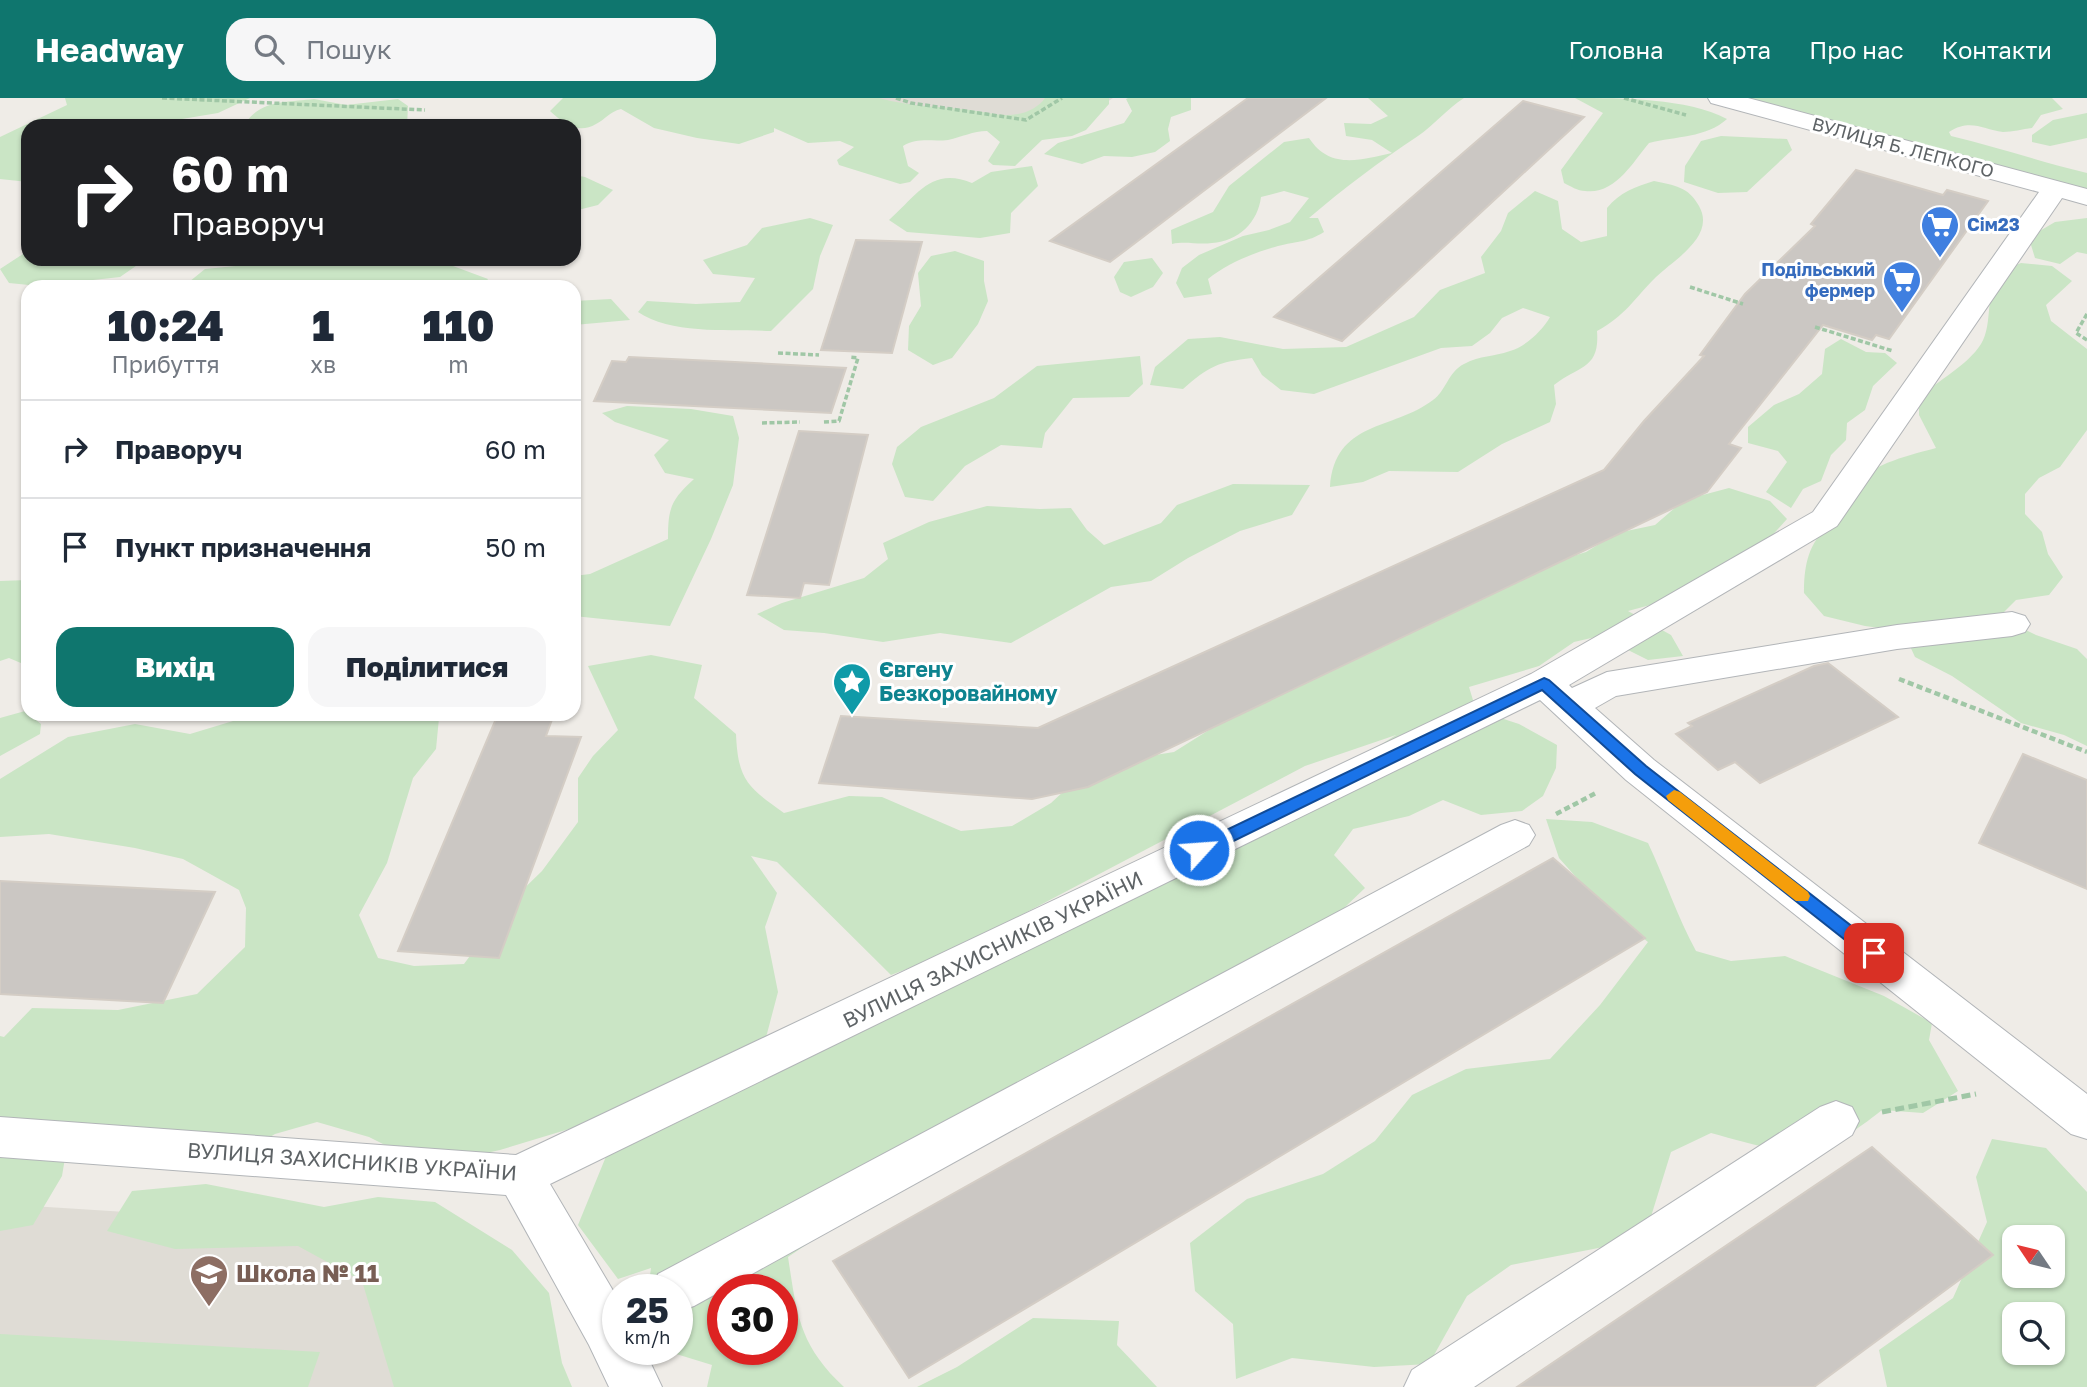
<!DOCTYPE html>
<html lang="uk">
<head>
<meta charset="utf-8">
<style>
  :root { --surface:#fff; --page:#f6f6f7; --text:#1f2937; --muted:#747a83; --line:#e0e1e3; --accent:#0f766e }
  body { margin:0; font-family:"Golos Text",sans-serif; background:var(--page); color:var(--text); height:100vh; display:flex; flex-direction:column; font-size:26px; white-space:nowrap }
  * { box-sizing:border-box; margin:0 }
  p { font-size:23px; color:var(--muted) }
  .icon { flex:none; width:38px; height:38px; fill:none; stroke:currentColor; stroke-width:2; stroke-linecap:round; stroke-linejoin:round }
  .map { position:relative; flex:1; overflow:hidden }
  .side { position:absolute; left:21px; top:182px; width:560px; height:441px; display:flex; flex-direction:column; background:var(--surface); border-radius:21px; box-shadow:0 2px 5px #0004 }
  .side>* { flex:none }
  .banner { position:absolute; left:21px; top:21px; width:560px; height:147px; border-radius:21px; box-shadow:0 2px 5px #0004; background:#202124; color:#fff; overflow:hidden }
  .needle { width:46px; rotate:305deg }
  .tools { position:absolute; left:2002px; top:1127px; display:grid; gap:14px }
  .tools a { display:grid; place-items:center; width:63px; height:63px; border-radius:14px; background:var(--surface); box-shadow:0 2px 5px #0004; font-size:35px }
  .speed { position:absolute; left:602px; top:1176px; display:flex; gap:14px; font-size:35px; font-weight:700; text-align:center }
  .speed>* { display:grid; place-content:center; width:91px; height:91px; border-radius:50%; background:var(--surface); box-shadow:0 2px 5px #0004; line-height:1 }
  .speed small { font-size:18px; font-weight:400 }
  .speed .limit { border:10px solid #d22; background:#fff; color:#111 }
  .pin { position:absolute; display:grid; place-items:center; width:60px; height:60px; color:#fff; margin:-30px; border-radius:14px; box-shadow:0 4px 10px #0006 }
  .me { position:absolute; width:77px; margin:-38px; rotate:64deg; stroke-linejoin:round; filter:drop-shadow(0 0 5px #0008) }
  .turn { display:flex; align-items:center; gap:24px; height:147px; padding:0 35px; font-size:32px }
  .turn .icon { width:91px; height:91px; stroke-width:2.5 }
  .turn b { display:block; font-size:49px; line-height:60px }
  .eta { display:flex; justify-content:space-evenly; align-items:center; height:119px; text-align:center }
  .eta b { font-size:42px; font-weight:800; line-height:49px }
  .primary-button { display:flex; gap:14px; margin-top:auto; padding:14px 35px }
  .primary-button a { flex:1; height:80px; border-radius:21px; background:var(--accent); color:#fff; font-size:28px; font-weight:800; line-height:80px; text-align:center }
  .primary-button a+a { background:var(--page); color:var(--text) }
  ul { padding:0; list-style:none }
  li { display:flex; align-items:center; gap:21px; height:98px; padding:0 35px; border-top:2px solid var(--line) }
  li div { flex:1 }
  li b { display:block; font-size:26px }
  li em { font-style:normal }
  header { display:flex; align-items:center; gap:42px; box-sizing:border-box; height:98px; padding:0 35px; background:var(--accent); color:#fff }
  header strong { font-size:33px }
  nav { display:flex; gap:38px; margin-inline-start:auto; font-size:24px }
  .search { width:490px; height:63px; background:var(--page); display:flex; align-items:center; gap:18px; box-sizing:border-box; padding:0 24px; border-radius:21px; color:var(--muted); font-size:26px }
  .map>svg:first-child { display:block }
  .education { fill:#dfdcd5 }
  .green { fill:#cae5c5; fill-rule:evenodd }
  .building { fill:#cbc7c3; stroke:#d4cdc5; stroke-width:2 }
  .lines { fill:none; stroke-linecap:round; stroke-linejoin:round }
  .minor-casing { stroke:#b2b5b8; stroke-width:2 }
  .path-far2 { stroke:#a0c7a6; stroke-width:3.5; stroke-dasharray:5 2.5; stroke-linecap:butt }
  .path-far1 { stroke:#a0c7a6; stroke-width:4.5; stroke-dasharray:6 3.5; stroke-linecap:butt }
  .path { stroke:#a0c7a6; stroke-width:5; stroke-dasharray:9 4.5; stroke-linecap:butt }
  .minor { fill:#fff; fill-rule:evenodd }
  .route { fill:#1a73e8; stroke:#114b97; stroke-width:2 }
  .slow { fill:#f59e0b }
  .labels { text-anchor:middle; stroke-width:6; stroke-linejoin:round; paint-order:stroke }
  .far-street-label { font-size:18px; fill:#5e6366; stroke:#fff }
  .far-shop-label { font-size:18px; font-weight:bold; fill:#366cbe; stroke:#fff; text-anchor:start }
  .culture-label { font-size:21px; font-weight:bold; fill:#0d838f; stroke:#fff; text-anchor:start }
  .street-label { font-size:21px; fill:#5e6366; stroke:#fff }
  .near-education-label { font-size:24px; font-weight:bold; fill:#785e54; stroke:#fff; text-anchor:start }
</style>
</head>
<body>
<header>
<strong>Headway</strong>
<div class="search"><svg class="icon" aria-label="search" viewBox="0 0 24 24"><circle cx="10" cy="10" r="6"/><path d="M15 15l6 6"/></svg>Пошук</div>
<nav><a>Головна</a><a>Карта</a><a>Про нас</a><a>Контакти</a></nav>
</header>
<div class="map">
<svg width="2087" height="1289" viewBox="0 0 2087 1289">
  <rect width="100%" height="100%" fill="#efece7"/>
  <g class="education">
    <path d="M674,0H1113L1062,34Z"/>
    <path d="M0,1106L394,1131L444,1289H0Z"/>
  </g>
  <g class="green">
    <path d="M65,0H250L218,15L158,25L156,28H28V84L0,81V39L67,7Z"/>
    <path d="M563,0H879C911,9 938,8 970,12C986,14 1001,19 1018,16C1027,15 1040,8 1045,0H1109V6L1086,32L1072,38L1042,42L1015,68L993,67L988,63L1000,44L987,33C973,33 962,39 948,42C931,44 918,39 903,48L908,68L919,75L910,84L900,86L839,67L837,62L854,49L840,43L808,45L774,30V34L739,46L697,40L654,30L621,11C609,14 606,21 596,26C578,37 563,25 550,13Z"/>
    <path d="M1128,0H1191V12L1171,19L1168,31L1170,43L1155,54L1132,59L1104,58L1082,66L1044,56L1058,45L1124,25L1132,13L1126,1Z"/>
    <path d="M1368,0H1464C1447,11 1434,27 1418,38C1380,63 1344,90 1309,120H1318L1324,134C1306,145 1297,143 1278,148C1253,155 1228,165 1208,181L1212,196L1184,200L1176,185L1182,170L1199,157L1243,138L1269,132L1290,124L1309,100L1284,93L1261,99C1258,124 1239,143 1212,145C1198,147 1186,143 1172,146L1171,132L1213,114L1229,88L1284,44L1309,40C1330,72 1360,62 1392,55L1372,42L1346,38L1344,25L1371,26L1388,18Z"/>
    <path d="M1575,0C1622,0 1687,0 1727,21C1706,40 1676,38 1649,45C1633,64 1615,97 1585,93C1578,93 1570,88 1564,85L1561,72L1603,15Z"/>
    <path d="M1734,0H2052L2063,11L2041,17L2032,30C2023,31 2012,34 2003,34C1983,32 1971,20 1949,34L1951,38C1997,49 2041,64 2087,75V96Z"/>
    <path d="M314,1L346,7L398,1L408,8L407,28H250L247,23C262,2 290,4 314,1Z"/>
    <path d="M2087,15V40L2050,48L2032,44V37L2053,22Z"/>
    <path d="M1721,38L1787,41L1792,52L1747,94L1718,95L1684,84L1685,68L1701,43Z"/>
    <path d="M1032,68L1038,88L1011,115L1010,135L980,140L907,134L889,122C917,97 932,68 972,85L991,74Z"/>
    <path d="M574,77L585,79L613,92L598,107L574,113Z"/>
    <path d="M1654,83C1674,87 1689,89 1699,108C1716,138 1675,161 1656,179C1634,201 1625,218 1597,233C1600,271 1580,267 1554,287L1556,306L1550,324L1502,346L1458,374L1389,373L1363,384L1330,389C1335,322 1392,333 1433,302C1446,293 1448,274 1464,266C1481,257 1493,259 1510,253C1525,249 1543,232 1550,219L1523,210L1502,220L1490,235L1472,248L1441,250L1314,296L1281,292L1262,277L1252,260C1218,264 1209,268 1183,291L1150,287L1155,269L1188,241L1220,239L1283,251L1346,249L1414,219L1440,192L1485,175L1481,159L1501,133L1508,115L1535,93L1558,103L1562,131L1581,144L1607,138V110C1620,94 1635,89 1654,83Z"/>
    <path d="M810,120L833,127L820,158L813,191L771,233C731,231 672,237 638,214L647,203L696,206L740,204L755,180L713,176L703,162L747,147L762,130Z"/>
    <path d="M2087,120V156L2077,154L2060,166L2035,160L2031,147V138L2055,124Z"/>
    <path d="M955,153L984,163V183L988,203L978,226L952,260L933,267L908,252L909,228L921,208L918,175L931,158Z"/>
    <path d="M23,156H28V161H146L120,179L39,188L9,185L0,171Z"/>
    <path d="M1152,160L1163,175L1153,189L1131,199L1120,194L1114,179L1124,164Z"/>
    <path d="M297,162L340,167L453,168L488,181L483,189L184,188L205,171Z"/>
    <path d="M2021,165L2052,168L2072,183L2046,207L2051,223L2087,251V332L2060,369L2039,380L2025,396V416L2042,434L2048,456L2063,479L2049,497L2016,502L1999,519L2036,537L2077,551L2087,561V648L2064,637L2021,625L1952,578L1915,559L1903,533L1865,528L1824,518L1804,495C1804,471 1807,449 1825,431C1831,426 1838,424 1843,419C1850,411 1852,394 1858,385C1870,366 1914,356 1936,350L1919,317V300C1938,282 1967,268 1981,246C1994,226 1984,187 2001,174C2006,170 2015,168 2021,165Z"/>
    <path d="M611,201L630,222L574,227V203Z"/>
    <path d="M1841,241L1866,254L1885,255L1897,265L1873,288L1865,312L1847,325L1846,342L1831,357L1821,383L1803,391L1791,410L1766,394L1787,364L1778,353L1748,345V329L1774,307L1799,296L1822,276L1825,251Z"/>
    <path d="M1140,258L1143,286L1129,299L1073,300L1045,335L1042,350L1001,347L965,368L933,403L905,399L892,366L897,349L921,329L994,300L1037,268Z"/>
    <path d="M627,308L691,311L733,318L739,340L733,387L711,441L670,528L574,518V478L590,476L668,441C668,410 671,402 694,381L665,375L654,357L669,342L615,324L602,315Z"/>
    <path d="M1233,386L1310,387L1292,417L1240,433L1188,460L1151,483L1111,489L1011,545L940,535L883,544L824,535L784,532L757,516L782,505L864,480L888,461L883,445L929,424L987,408L1040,411L1071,410L1087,432L1104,447L1161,425L1177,407Z"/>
    <path d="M1729,390L1770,403L1787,421L1758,453L1680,499L1628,513L1671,537L1683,558L1648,562L1600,538L1574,544L1539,568L1469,589L1476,612L1519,626L1557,647L1556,670L1543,698L1522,713L1481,717L1443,702L1409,718L1353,731L1334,757L1365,790L1344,810L1330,836L852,1116L788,1159C797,1217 799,1247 844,1289H707L712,1267L660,1251H677V1192H648L651,1170L618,1181L578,1127L607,1056L1333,677L1396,637L1305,668L951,854L891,877L777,764L751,758L777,795L765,829L778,894L764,947L599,1022L500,1052L427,1068L369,1039L317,1024L275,1036L232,1062L70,1030L62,1078L33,1127L0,1133V938L4,939L32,910L118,912L197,896L245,849L246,810L239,792L183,761L135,750L49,736L0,739V681L68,639L135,626L190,636L233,623L238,616H423L439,620L436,651L413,680L387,765L359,817L378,860L414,868L464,866L508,806L542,773L578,724V680L593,658L618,632L588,568L651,557L702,567L694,600L736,636C738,683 748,689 784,715L849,698L882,699L961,733L1012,728L1051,705L1092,667L1174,654L1220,625L1547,466L1586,454L1617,435L1655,427L1684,402ZM723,1192H782V1251H723Z"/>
    <path d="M28,482V568L9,560L0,563V483Z"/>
    <path d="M25,613L41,626L40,636L0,658V620Z"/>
    <path d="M1546,721L1592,724L1648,745C1665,781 1677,818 1696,853L1731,863L1785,858L1884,898L1932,925L1929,942L1958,993L1923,1015L1882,1012C1864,1026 1840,1045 1817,1050C1780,1057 1745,1044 1711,1035L1671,1054L1649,1125L1624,1145L1511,1167L1467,1198L1429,1266L1374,1269L1292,1260L1236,1281L1233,1226L1195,1193L1190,1145L1247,1101L1323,1076L1375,1043L1412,997L1466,971L1550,961L1600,907L1648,844L1599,805L1559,760Z"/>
    <path d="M1992,1041L2046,1050L2087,1094V1289H1887L1879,1252L1953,1200L1987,1124L1976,1079ZM2014,1139H2053V1178H2014ZM2014,1216H2053V1255H2014Z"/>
    <path d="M206,1086L324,1109L378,1099L435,1104L512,1152L549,1195L562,1265L572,1289H394L362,1183L298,1148L175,1151L107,1133L132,1093Z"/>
    <path d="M1033,1220L1119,1223L1117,1247L1157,1289H917L957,1269Z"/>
    <path d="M0,1236L320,1254L308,1289H0Z"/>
  </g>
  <g class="building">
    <path d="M1248,0H1326L1110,164L1050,143Z"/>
    <path d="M1523,3L1584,19L1342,243L1274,219Z"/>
    <path d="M1856,72L1943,97L1947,92L1988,103L1889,241L1876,237L1872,242L1823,227L1729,346L1741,350L1707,394L1088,689L1032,701L819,685L841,618L1038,630L1604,372L1644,323L1704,258L1700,257L1745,196L1815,128L1811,126Z"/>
    <path d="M856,142L922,144L892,255L821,252Z"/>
    <path d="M629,259L735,264L846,270L831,315L594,303L612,263L626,264Z"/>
    <path d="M799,333L868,337L829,487L804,485L800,500L747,497Z"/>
    <path d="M1828,565L1898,619L1760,685L1735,664L1718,672L1676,636L1692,628L1688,625L1814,568Z"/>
    <path d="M498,616H554L546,638L581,639L499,860L398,853Z"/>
    <path d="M2023,656L2087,682V791L1979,745Z"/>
    <path d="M1553,760L1645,840L909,1280L833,1163Z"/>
    <path d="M0,783L215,794L163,905L0,896Z"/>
    <path d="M1872,1049L1993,1157L1814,1289H1517Z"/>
  </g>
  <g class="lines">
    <defs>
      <g id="minor">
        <path d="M1708,0H1748L2087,91V107L2062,100L1837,428L1569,587L1572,590L1607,574L1897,527L2012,514L2025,518L2030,526L2025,534L2012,538L1897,551L1616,598L1595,610L1654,662L2087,996V1041L2071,1036L1626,682L1540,602L550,1086L618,1201V1251H644L662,1289H609L589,1247L506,1097L0,1059V1019L516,1057L1531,576L1813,414L2039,94L1711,5Z"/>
        <path d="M1515,722L1529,727L1535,737L1529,747L694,1208L677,1214V1192H651L658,1176L1501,727Z"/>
        <path d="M1836,1003L1852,1009L1859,1023L1852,1037L1474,1289H1404L1412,1272L1820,1009Z"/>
      </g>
    </defs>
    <use href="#minor" class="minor-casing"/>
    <g class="path-far2">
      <path d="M162,0L425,12"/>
      <path d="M896,0L911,5L1026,22L1062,0"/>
      <path d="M1624,0L1686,17"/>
      <path d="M1690,189L1743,206"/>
      <path d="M2087,216L2076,235L2087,242"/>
      <path d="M1815,229L1893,253"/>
      <path d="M778,255L819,257"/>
      <path d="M824,324L839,323L858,260L849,259"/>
      <path d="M762,325L800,324"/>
    </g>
    <g class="path-far1">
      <path d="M1899,581L2087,654"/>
      <path d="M1556,716L1598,694"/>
    </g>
    <path class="path" d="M1882,1014L1976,996"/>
    <use href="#minor" class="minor"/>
  </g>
  <path class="route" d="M1544,580L1549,582L1646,668L1881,851L1883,855L1881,860H1868L1635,676L1542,592L1205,757H1193L1191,752L1193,748Z"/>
  <path class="slow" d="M1674,692L1680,694L1808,794L1810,798L1808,803H1796L1668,702L1666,698Z"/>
  <defs>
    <symbol id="supermarket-pin" viewBox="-11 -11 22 30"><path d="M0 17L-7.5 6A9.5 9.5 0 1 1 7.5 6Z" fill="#3f7fe0" stroke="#fff"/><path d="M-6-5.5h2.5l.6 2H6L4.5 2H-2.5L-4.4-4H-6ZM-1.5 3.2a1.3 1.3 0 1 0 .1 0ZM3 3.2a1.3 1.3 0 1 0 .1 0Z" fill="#fff"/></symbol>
    <symbol id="sight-pin" viewBox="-11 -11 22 30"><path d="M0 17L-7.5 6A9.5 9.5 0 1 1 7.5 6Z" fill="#0f9aa8" stroke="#fff"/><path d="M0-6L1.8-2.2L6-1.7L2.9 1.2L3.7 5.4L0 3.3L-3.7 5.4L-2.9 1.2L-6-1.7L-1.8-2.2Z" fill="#fff"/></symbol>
    <symbol id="school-pin" viewBox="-11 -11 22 30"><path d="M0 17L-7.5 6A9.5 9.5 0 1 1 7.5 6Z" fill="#8d6e63" stroke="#fff"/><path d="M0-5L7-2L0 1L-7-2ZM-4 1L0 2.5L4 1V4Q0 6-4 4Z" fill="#fff"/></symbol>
  </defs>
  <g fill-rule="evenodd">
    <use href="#supermarket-pin" x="1918" y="105" width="44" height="60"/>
    <use href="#supermarket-pin" x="1880" y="160" width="44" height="60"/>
    <use href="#sight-pin" x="830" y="562" width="44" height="60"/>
    <use href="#school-pin" x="187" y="1154" width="44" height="60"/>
  </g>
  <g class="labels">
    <g class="far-street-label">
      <text transform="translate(1903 50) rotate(15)" y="6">ВУЛИЦЯ Б. ЛЕПКОГО</text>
    </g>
    <g class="far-shop-label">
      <text x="1967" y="133">Сім23</text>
      <text x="1875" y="178" text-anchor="end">Подільський<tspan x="1875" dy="21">фермер</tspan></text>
    </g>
    <g class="culture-label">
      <text x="879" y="579">Євгену<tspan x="879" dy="24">Безкоровайному</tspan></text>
    </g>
    <g class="street-label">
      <text transform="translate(993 852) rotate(-26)" y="7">ВУЛИЦЯ ЗАХИСНИКІВ УКРАЇНИ</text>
      <text transform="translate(352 1064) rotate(4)" y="7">ВУЛИЦЯ ЗАХИСНИКІВ УКРАЇНИ</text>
    </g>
    <g class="near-education-label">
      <text x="236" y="1184">Школа № 11</text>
    </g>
  </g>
</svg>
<div class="tools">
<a><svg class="needle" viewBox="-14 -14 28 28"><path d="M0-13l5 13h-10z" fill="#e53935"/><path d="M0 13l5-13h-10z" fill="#747a83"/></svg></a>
<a><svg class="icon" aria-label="search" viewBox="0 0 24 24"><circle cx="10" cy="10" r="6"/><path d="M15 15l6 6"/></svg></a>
</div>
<div class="speed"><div>25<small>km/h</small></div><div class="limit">30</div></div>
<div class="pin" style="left:1874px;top:855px;background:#d93025"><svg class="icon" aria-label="arrive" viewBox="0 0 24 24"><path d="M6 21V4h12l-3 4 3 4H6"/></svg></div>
<svg class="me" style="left:1199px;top:752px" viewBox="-20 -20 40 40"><circle r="17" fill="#1a73e8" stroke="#fff" stroke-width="3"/><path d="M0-11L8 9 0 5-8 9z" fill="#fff"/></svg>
<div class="banner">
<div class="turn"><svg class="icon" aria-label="right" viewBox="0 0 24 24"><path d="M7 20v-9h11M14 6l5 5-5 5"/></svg><div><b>60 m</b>Праворуч</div></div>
</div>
<section class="side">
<div class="eta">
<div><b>10:24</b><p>Прибуття</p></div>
<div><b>1</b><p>хв</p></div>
<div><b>110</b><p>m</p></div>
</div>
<ul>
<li><svg class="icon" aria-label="right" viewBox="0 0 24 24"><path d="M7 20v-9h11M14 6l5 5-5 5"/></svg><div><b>Праворуч</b></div><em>60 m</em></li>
<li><svg class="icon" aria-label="arrive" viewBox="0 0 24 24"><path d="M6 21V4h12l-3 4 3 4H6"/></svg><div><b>Пункт призначення</b></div><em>50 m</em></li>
</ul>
<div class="primary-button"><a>Вихід</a><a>Поділитися</a></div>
</section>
</div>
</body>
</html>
